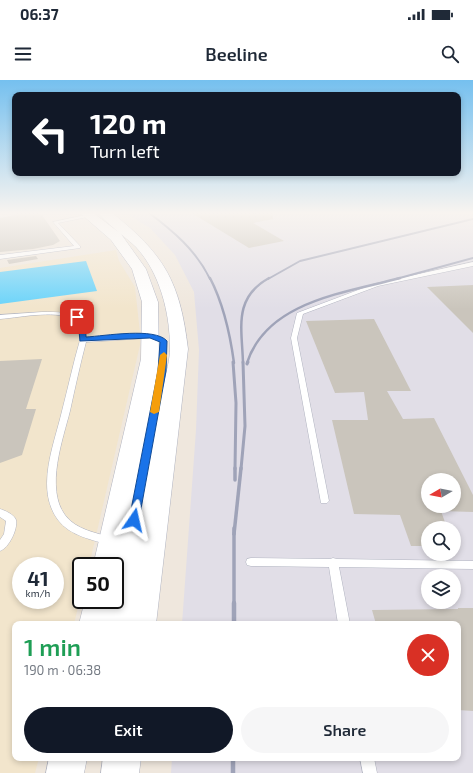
<!DOCTYPE html>
<html lang="en">
<head>
<meta charset="utf-8">
<style>
  :root { --surface:#fff; --page:#f6f6f7; --text:#1f2937; --muted:#747a83; --accent:#111827 }
  body { margin:0; font-family:"Exo 2",sans-serif; background:var(--page); color:var(--text); height:100vh; display:flex; flex-direction:column; font-size:15px; white-space:nowrap }
  * { box-sizing:border-box; margin:0 }
  p { font-size:13px; color:var(--muted) }
  .icon { flex:none; width:22px; height:22px; fill:none; stroke:currentColor; stroke-width:2; stroke-linecap:round; stroke-linejoin:round }
  .map { position:relative; flex:1; overflow:hidden }
  .details { position:absolute; left:12px; top:541px; width:449px; height:140px; display:flex; flex-direction:column; background:var(--surface); border-radius:8px; box-shadow:0 2px 6px #0003 }
  .details>* { flex:none }
  .top-card { position:absolute; left:12px; top:12px; width:449px; height:84px; border-radius:8px; box-shadow:0 2px 6px #0003; background:#111827; color:#fff; overflow:hidden }
  .needle { width:26px; rotate:260deg }
  .fabs { position:absolute; left:421px; top:393px; display:grid; gap:8px }
  .fabs a { display:grid; place-items:center; width:40px; height:40px; border-radius:50%; background:var(--surface); box-shadow:0 2px 6px #0003; font-size:20px }
  .speed { position:absolute; left:12px; top:477px; display:flex; gap:8px; font-size:20px; font-weight:700; text-align:center }
  .speed>* { display:grid; place-content:center; width:52px; height:52px; border-radius:50%; background:var(--surface); box-shadow:0 2px 6px #0003; line-height:1 }
  .speed small { font-size:10px; font-weight:400 }
  .speed .limit { border:2px solid #111; border-radius:6px; background:#fff; color:#111 }
  .pin { position:absolute; display:grid; place-items:center; width:34px; height:34px; color:#fff; margin:-17px; border-radius:8px; box-shadow:0 2px 6px #0006 }
  .me { position:absolute; width:44px; margin:-22px; rotate:11deg; stroke-linejoin:round; filter:drop-shadow(0 0 3px #0008) }
  .turn { display:flex; align-items:center; gap:14px; height:84px; padding:0 12px; font-size:18px }
  .turn .icon { width:52px; height:52px; stroke-width:2.5 }
  .turn b { display:block; font-size:28px; line-height:34px }
  .round { display:grid; place-items:center; flex:none; width:42px; height:42px; border-radius:21px; background:var(--page) }
  .overview { display:flex; align-items:center; justify-content:space-between; height:68px; padding:0 12px }
  h1 { font-size:24px; font-weight:600; line-height:30px; color:#1e9e55 }
  .button { display:flex; gap:8px; margin-top:auto; padding:8px 12px }
  .button a { flex:1; height:46px; border-radius:24px; background:var(--accent); color:#fff; font-size:16px; font-weight:600; line-height:46px; text-align:center }
  .button a+a { background:var(--page); color:var(--text) }
  .status { display:flex; justify-content:space-between; align-items:center; height:28px; padding:0 20px; background:var(--surface); direction:ltr }
  .status svg { height:11px; fill:currentColor }
  header { display:flex; justify-content:space-between; align-items:center; height:52px; padding:0 12px; background:var(--surface); font-size:18px; font-weight:600 }
  .map>svg:first-child { display:block }
  .industrial { fill:#e1dee7; fill-rule:evenodd }
  .education { fill:#f2e5cc; fill-rule:evenodd }
  .water { fill:#68d3fa }
  .building { fill:#cac5bc; fill-rule:evenodd }
  .lines { fill:none; stroke-linecap:round; stroke-linejoin:round }
  .service-casing { stroke:#b1b4c1; stroke-width:1 }
  .secondary-casing { stroke:#b1b4c1; stroke-width:1 }
  .service { fill:#fff; fill-rule:evenodd }
  .secondary { fill:#fff; fill-rule:evenodd }
  .rail-far4 { stroke:#9fa3b8; stroke-width:2 }
  .rail-far3 { stroke:#9fa3b8; stroke-width:2.5 }
  .rail-far2 { stroke:#9fa3b8; stroke-width:3 }
  .rail-far1 { stroke:#9fa3b8; stroke-width:3.5 }
  .rail { stroke:#9fa3b8; stroke-width:4.5 }
  .route { fill:#1a73e8; stroke:#114b97 }
  .slow { fill:#f59e0b }
</style>
</head>
<body>
<div class="status"><b>06:37</b><svg viewBox="0 0 49 12"><path d="M0 12V9h3v3zM5 12V6h3v6zM10 12V3h3v9zM15 12V0h3v12zM26 1h20v11H26zM47 4h2v5h-2z"/></svg></div>
<header><svg class="icon" aria-label="menu" viewBox="0 0 24 24"><path d="M4 6h16M4 12h16M4 18h16"/></svg>Beeline<svg class="icon" aria-label="search" viewBox="0 0 24 24"><circle cx="10" cy="10" r="6"/><path d="M15 15l6 6"/></svg></header>
<div class="map">
<svg width="473" height="693" viewBox="0 0 473 693">
  <rect width="100%" height="100%" fill="#efe7dd"/>
  <path class="industrial" d="M124,132H473V693H171L172,678H458V544H182L196,350L199,270L194,212L175,175L150,148ZM428,400H454V426H428ZM428,448H454V474H428ZM428,496H454V522H428Z"/>
  <path class="education" d="M116,170L119,181L135,207L140,253V265L89,486H81V515L74,544H15V678H39L35,693H0V188ZM21,486H55V520H21Z"/>
  <path class="water" d="M86,181L97,211L0,224V192Z"/>
  <g class="building">
    <path d="M12,132H40L60,161L53,165L33,169L0,172V138L16,135Z"/>
    <path d="M190,132H273V139L253,143L284,161L249,168Z"/>
    <path d="M36,176L38,179L9,184L7,180Z"/>
    <path d="M473,205V253L427,207Z"/>
    <path d="M374,239L411,311H387L403,339L434,338L473,415V432L441,431L447,448H428V466H411L400,435L354,434L332,340H368L364,312L335,313L306,241ZM428,400H454V426H428Z"/>
    <path d="M42,279L26,329H36L22,375L0,383V281Z"/>
    <path d="M458,528H473V631L458,630V544H376L372,530L458,529Z"/>
  </g>
  <g class="lines">
    <defs>
      <g id="service">
        <path d="M90,134H92V136L58,143L80,166V168L0,179V175L74,166L53,142Z"/>
        <path d="M473,182V186L378,206L303,234L297,258L329,421L327,423H321L291,258L297,233L374,204Z"/>
        <path d="M42,232C57,232 71,232 84,239L86,258L150,254L153,256L150,258L86,262C80,285 75,308 70,331C63,359 45,408 65,435C76,450 97,453 114,458L115,461L114,464L110,465C93,460 70,456 58,440C35,409 54,365 62,331C68,308 73,284 80,260L79,241C56,229 25,237 0,239V235Z"/>
        <path d="M0,429C4,430 15,435 16,440C18,449 9,468 0,471V460L4,454L6,441L0,437Z"/>
        <path d="M251,478L330,479L333,478L337,479L473,481V489L339,487L350,544H338L329,487L251,486L247,485L246,482L247,479Z"/>
        <path d="M360,678H374L377,693H363Z"/>
      </g>
      <g id="secondary">
        <path d="M79,132H92L121,154L146,189L158,222L159,279L155,304H164C166,293 170,280 170,268C170,233 160,193 136,167C127,158 103,141 98,132H111C164,174 180,201 188,269L156,544H79L85,520H115V486H93L141,279L142,222L132,189L111,160Z"/>
        <path d="M49,678H87L84,693H46Z"/>
        <path d="M103,678H141L139,693H101Z"/>
      </g>
    </defs>
    <use href="#service" class="service-casing"/>
    <use href="#secondary" class="secondary-casing"/>
    <use href="#service" class="service"/>
    <use href="#secondary" class="secondary"/>
    <g class="rail-far4">
      <path d="M148,132C173,151 196,170 210,199"/>
      <path d="M268,199L300,181L473,139"/>
      <path d="M396,199L473,178"/>
    </g>
    <g class="rail-far3">
      <path d="M210,198C224,225 230,253 234,283"/>
      <path d="M243,283C242,248 233,218 269,198"/>
      <path d="M247,283C267,221 345,213 400,198"/>
    </g>
    <g class="rail-far2">
      <path d="M233,282L236,323L235,389"/>
      <path d="M247,284L248,282"/>
      <path d="M241,389L245,346L243,282"/>
    </g>
    <g class="rail-far1">
      <path d="M235,400V388"/>
      <path d="M234,448V524"/>
      <path d="M234,454L241,388"/>
    </g>
    <g class="rail">
      <path d="M234,523V544"/>
      <path d="M233,678V693"/>
    </g>
  </g>
  <linearGradient id="sky" x2="0" y2="1"><stop stop-color="#75c0ef"/><stop offset="0.58" stop-color="#f8f4f0"/><stop offset="1" stop-color="#f8f4f0" stop-opacity="0"/></linearGradient>
  <rect width="473" height="229" fill="url(#sky)"/>
  <path class="route" d="M75,235H79L85,240L86,257C105,256 155,247 167,261L166,291L139,440L134,444L129,440L158,291L160,262L150,258L80,261L78,241L74,237Z"/>
  <path class="slow" d="M164,272L167,275L159,332L154,334L150,332L160,275Z"/>
</svg>
<div class="fabs">
<a><svg class="needle" viewBox="-14 -14 28 28"><path d="M0-13l5 13h-10z" fill="#e53935"/><path d="M0 13l5-13h-10z" fill="#747a83"/></svg></a>
<a><svg class="icon" aria-label="search" viewBox="0 0 24 24"><circle cx="10" cy="10" r="6"/><path d="M15 15l6 6"/></svg></a>
<a><svg class="icon" aria-label="layers" viewBox="0 0 24 24"><path d="M12 4l9 5-9 5-9-5zM3 14l9 5 9-5"/></svg></a>
</div>
<div class="speed"><div>41<small>km/h</small></div><div class="limit">50</div></div>
<div class="pin" style="left:77px;top:237px;background:#d93025"><svg class="icon" aria-label="arrive" viewBox="0 0 24 24"><path d="M6 21V4h12l-3 4 3 4H6"/></svg></div>
<svg class="me" style="left:134px;top:440px" viewBox="-20 -20 40 40"><path d="M0-17L14 15 0 8-14 15z" fill="#1a73e8" stroke="#fff" stroke-width="4"/></svg>
<div class="top-card">
<div class="turn"><svg class="icon" aria-label="left" viewBox="0 0 24 24"><path d="M17 20v-9H6M10 6l-5 5 5 5"/></svg><div><b>120 m</b>Turn left</div></div>
</div>
<section class="details">
<div class="overview"><div><h1>1 min</h1><p>190 m · 06:38</p></div><a class="round" style="background:#d93025;color:#fff"><svg class="icon" aria-label="close" viewBox="0 0 24 24"><path d="M6 6l12 12M18 6L6 18"/></svg></a></div>
<div class="button"><a>Exit</a><a>Share</a></div>
</section>
</div>
</body>
</html>
